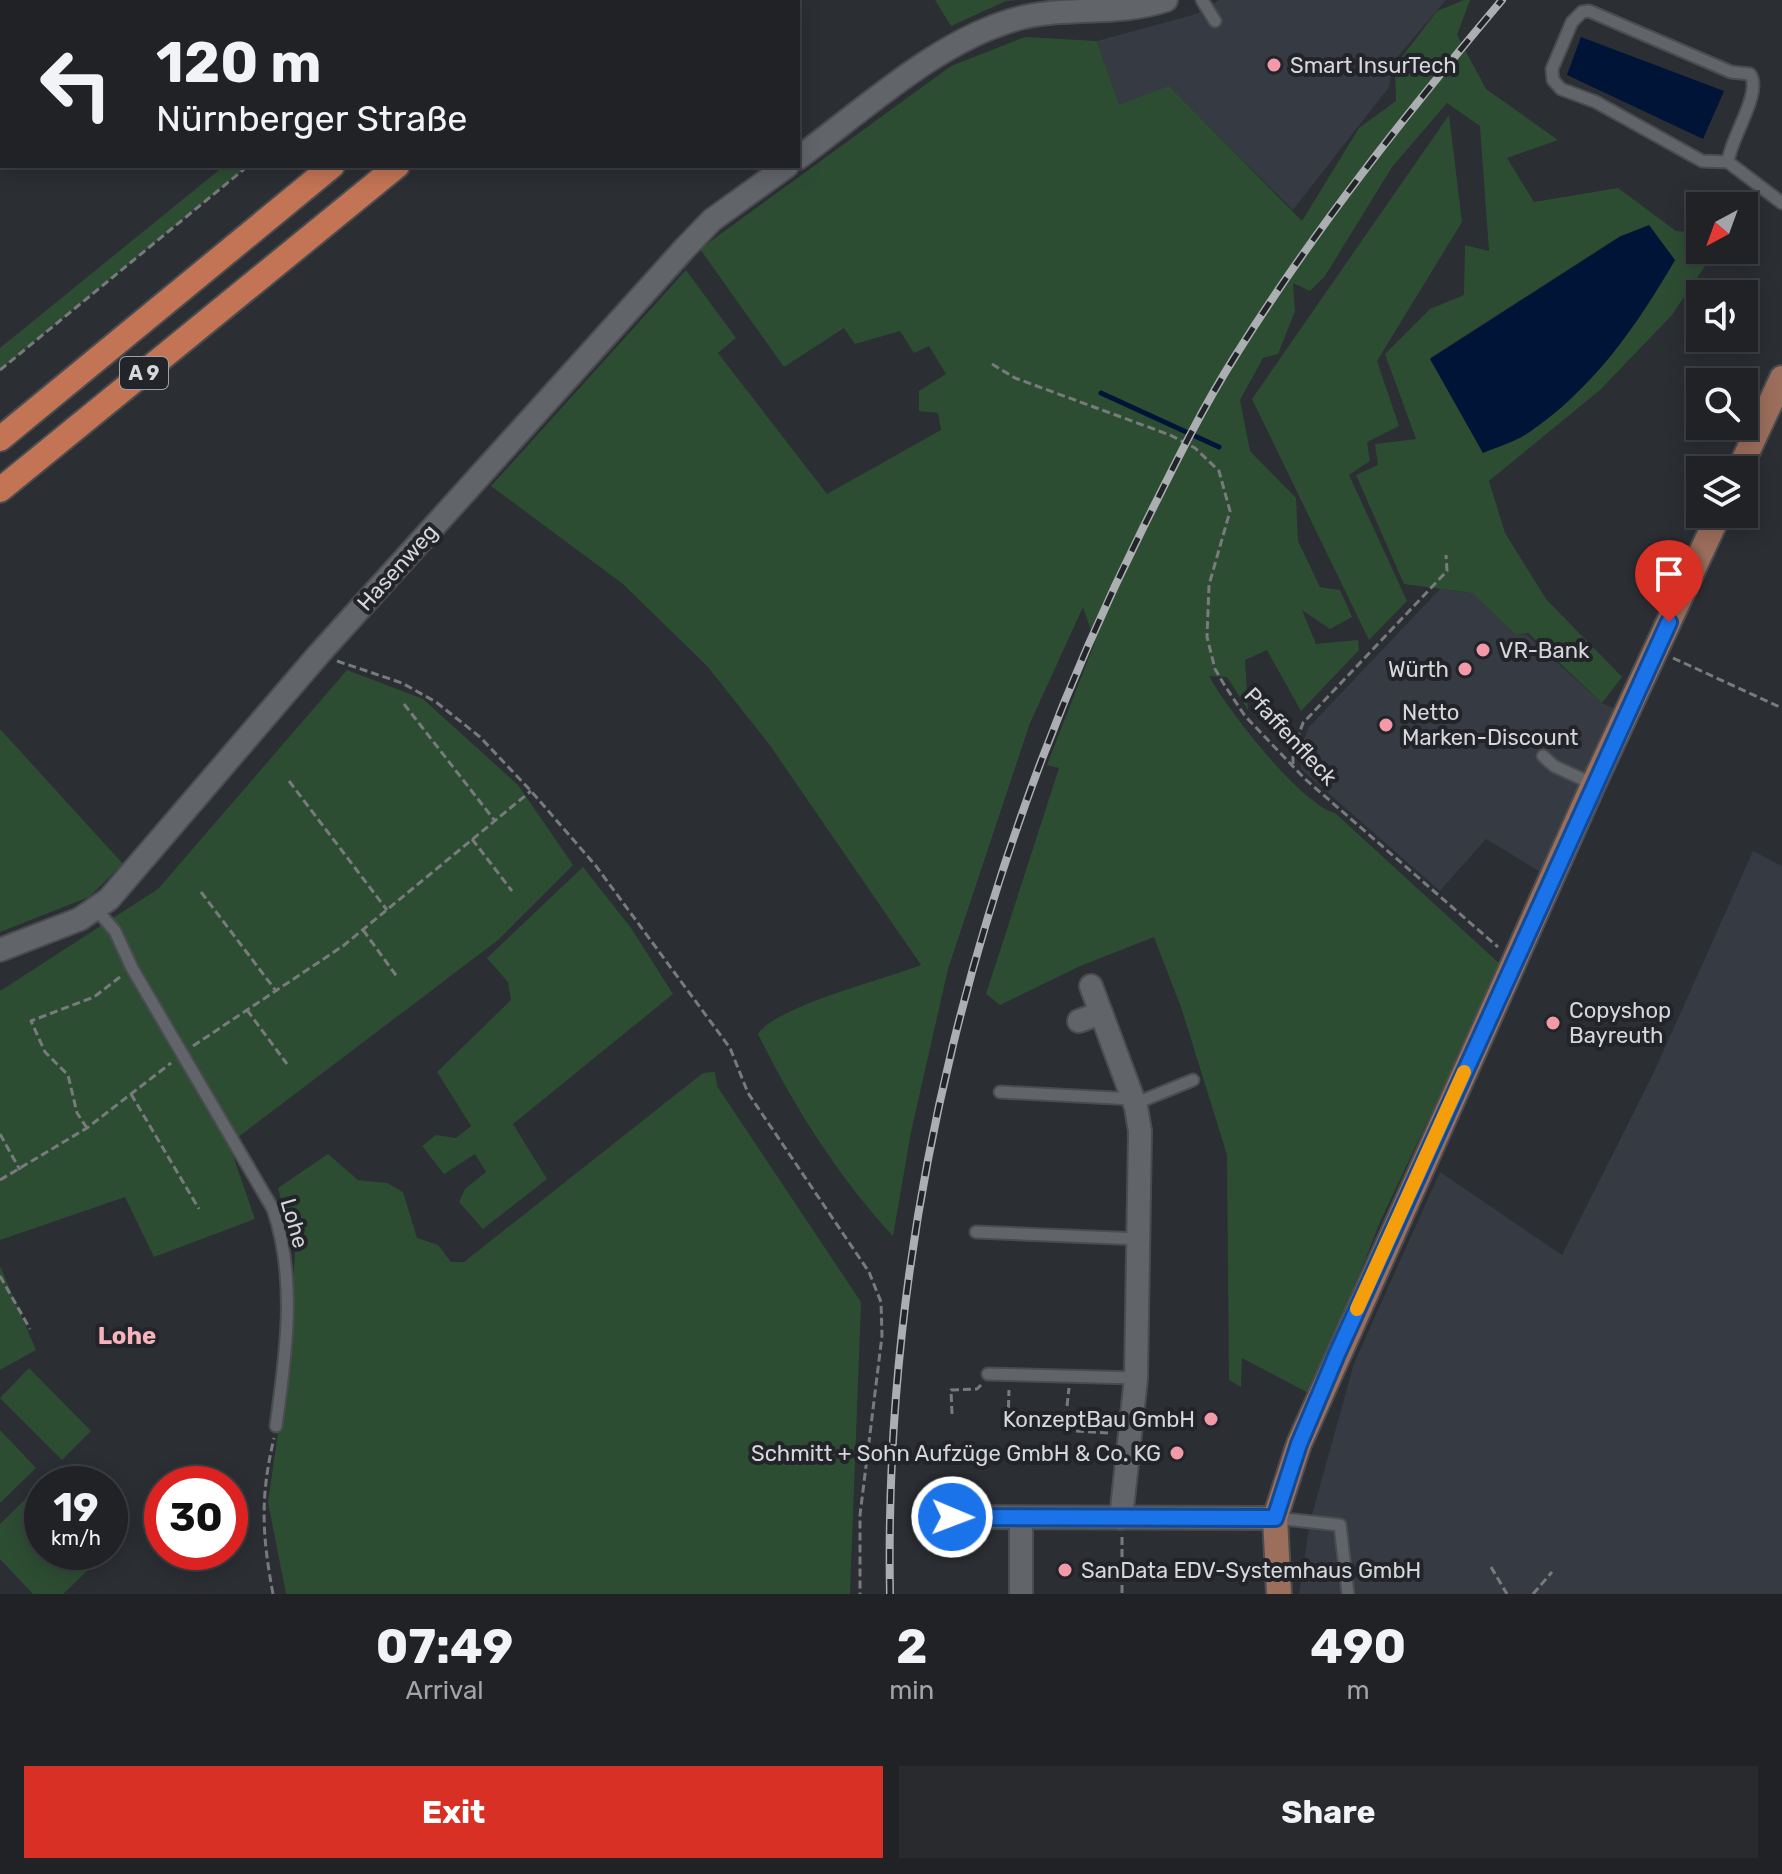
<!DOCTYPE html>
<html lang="en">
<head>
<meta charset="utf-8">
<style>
  :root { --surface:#202226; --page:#282a2e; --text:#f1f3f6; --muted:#a2a4a7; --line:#3d3f43; --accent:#d93025 }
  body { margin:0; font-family:Rubik,sans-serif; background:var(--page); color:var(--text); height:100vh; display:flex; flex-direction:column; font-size:30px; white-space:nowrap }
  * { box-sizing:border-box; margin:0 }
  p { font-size:26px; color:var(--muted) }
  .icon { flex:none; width:44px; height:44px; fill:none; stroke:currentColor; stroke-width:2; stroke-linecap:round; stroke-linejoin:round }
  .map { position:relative; height:1594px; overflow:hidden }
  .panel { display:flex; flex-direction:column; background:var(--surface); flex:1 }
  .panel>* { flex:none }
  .top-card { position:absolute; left:0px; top:0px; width:800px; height:168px; box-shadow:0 4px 20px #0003,0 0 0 2px var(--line); background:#202226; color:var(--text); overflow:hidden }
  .needle { width:52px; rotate:221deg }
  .buttons { position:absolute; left:1686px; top:192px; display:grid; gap:16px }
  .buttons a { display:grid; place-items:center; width:72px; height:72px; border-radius:0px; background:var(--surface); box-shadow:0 4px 20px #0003,0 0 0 2px var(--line); font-size:40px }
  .speed { position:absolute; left:24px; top:1466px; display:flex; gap:16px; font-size:40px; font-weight:700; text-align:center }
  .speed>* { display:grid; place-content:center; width:104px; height:104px; border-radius:50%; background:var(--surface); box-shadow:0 4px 20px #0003,0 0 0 2px var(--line); line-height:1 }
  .speed small { font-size:20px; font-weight:400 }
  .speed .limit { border:12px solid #d22; background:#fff; color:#111 }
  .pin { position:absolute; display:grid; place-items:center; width:68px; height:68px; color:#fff; margin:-82px -34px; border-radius:50% 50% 50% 0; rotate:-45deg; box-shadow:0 0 8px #0007 }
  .pin .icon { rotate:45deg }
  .me { position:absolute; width:88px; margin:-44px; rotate:91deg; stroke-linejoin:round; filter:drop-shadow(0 0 6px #0008) }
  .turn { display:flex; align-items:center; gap:28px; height:168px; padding:0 24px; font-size:36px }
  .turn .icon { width:104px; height:104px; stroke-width:2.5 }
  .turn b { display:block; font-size:56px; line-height:68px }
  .eta { display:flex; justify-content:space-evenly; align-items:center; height:136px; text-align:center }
  .eta b { font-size:48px; font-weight:700; line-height:56px }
  .button { display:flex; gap:16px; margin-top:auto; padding:16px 24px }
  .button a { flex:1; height:92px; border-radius:0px; background:var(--accent); color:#fff; font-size:32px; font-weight:700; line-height:92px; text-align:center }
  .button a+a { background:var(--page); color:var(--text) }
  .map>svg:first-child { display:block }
  .built { fill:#353a43 }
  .green { fill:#2d4d33; fill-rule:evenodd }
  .water { fill:#001438 }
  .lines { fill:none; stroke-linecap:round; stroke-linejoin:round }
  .stream { stroke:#001438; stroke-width:5 }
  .lane-casing { stroke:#4a4c50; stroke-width:15 }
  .street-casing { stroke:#4a4c50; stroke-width:26 }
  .primary-casing { stroke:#4a4c50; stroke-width:28 }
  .highway-casing { stroke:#4a4c50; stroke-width:28 }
  .path { stroke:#787a7e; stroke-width:3; stroke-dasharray:8 4; stroke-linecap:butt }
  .lane { stroke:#616469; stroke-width:11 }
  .street { stroke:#616469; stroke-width:22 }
  .primary { stroke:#9c6e5c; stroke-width:24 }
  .highway { stroke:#c37454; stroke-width:24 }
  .rail-casing { stroke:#acafb2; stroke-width:8 }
  .rail { stroke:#222429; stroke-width:5; stroke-dasharray:15; stroke-linecap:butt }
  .route-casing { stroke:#114b97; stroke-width:20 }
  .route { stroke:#1a73e8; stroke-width:14 }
  .slow { stroke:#f59e0b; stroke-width:14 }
  .poi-dot { fill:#f39aa9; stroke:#222429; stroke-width:3 }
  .labels { text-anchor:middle; stroke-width:8; stroke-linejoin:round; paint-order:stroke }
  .shield { fill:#222429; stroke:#9fa1a5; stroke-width:2 }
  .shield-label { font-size:20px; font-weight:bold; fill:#d5d7da }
  .poi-label { font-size:22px; fill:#d5d7da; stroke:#222429; text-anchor:start }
  .street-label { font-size:22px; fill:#d5d7da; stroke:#222429 }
  .neighbourhood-label { font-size:24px; font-weight:bold; fill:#f6b3bd; stroke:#222429 }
</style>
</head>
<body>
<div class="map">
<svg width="1782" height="1594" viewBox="0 0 1782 1594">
  <rect width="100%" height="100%" fill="#2b2e33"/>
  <g class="built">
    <path d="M1219,0H1446L1394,61L1389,87L1293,210L1169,87L1119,106L1097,41L1196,14Z"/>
    <path d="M1440,589L1472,593L1516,635L1526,634L1602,703L1620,711L1547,876L1486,839L1440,891L1301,769V746L1309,727Z"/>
    <path d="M1753,851L1782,866V1594H1299L1310,1522L1354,1363L1440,1172L1562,1255L1654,1072Z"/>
  </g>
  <g class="green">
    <path d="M935,0H1018L1006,1L951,26Z"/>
    <path d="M1464,0H1470L1457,35L1486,89L1558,140L1507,158L1534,202L1618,188L1676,231L1700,233V250H1716L1672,315L1600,390L1489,481L1505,533L1546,599L1622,677L1602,703L1528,633L1516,635L1472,593L1404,584L1356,475L1378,465L1375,444L1416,439L1385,354L1430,309L1464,295L1465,245L1489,251L1480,126L1447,103L1392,167L1325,276L1310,291L1293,283L1295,311L1278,354L1263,358L1240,400L1250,451L1296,498L1298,541L1320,587L1340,590L1352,617L1330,629L1302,610L1316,644L1358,640L1359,650L1301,711L1267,650L1245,660L1248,710L1227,677L1209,676C1227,709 1300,804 1335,813L1501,965L1380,1222L1312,1395L1242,1358L1241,1387L1229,1380L1227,1155L1182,1010L1154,937L1078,967L1000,1005L986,994L1059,768L1047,765L1095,642L1083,607L1030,723L948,969L911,1132L893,1236C838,1177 793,1105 758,1034C776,1006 886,979 921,965L769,744L708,667L623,584L491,486L686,270L736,338L718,353L827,494L941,430L938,413L919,411V391L946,374L929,346L914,353L900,331L855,344L844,328L784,367L700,249L951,66L1025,37L1097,41L1119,105L1169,86L1302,221L1359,128L1396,101L1395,66L1437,11ZM1620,236L1675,260C1636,327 1593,389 1528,433C1515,442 1497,447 1483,453L1430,358Z"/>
    <path d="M1449,115L1462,222L1377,361L1399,426L1367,442L1370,461L1349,475L1407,601L1369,640L1252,399Z"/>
    <path d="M224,166H248L0,370V348Z"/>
    <path d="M347,670L423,699L518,785L573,865L498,940L229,1144L255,1219L154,1257L125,1197L0,1240V991L158,889Z"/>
    <path d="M0,729L123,864L89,897L0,932Z"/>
    <path d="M583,867L631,928L673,994L513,1124L547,1179L483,1229L459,1202L465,1189L486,1172L475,1154L444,1174L422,1146L436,1135L456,1138L471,1126L437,1072L511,1000L508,982L487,958Z"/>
    <path d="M715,1072L717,1086L861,1302L850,1594H286L268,1502L290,1349L295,1249L278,1188L328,1154L358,1180L387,1183L403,1192L417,1238L438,1245L451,1262H464L703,1073Z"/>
    <path d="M0,1266L36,1350L0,1370Z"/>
    <path d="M29,1368L91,1431L62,1460L0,1398Z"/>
    <path d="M0,1430L36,1468L0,1503Z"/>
    <path d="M47,1478L53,1484H42V1552H107L63,1594H33L0,1559V1524Z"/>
  </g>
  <g class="water">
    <path d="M1581,37L1724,91L1703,139L1567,75Z"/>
    <path d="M1649,225L1675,260C1636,327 1593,389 1528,433C1515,442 1497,447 1483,453L1430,359L1621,236Z"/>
  </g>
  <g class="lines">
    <path class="stream" d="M1101,393L1219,447"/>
    <defs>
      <g id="lane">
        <path d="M1202,0L1215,21"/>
        <path d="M1728,162C1730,138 1763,93 1750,74L1731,72L1589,11L1582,12L1572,22L1552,69L1553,80L1561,89L1596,102L1702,161L1728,162L1782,203"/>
        <path d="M1543,756L1554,766L1593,784"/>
        <path d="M96,909L115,931L132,968L273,1209C297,1279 286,1354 276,1426"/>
        <path d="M1000,1092L1133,1099"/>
        <path d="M1134,1104L1193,1080"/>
        <path d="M976,1232L1140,1239"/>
        <path d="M988,1374L1136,1378"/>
        <path d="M1275,1518L1340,1525L1348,1594"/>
      </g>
      <g id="street">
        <path d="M176,2L180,0"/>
        <path d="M0,99L2,98"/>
        <path d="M798,158C865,109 939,39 1020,18C1068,6 1119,16 1166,0"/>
        <path d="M0,950L80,919L109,899L319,654L685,248L712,220L787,166"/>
        <path d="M1091,986L1136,1107L1140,1131L1136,1378L1121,1518"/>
        <path d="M1079,1021L1101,1013"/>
        <path d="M952,1517L1275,1518"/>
        <path d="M1021,1594V1518"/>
      </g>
      <g id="primary">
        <path d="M1739,470L1782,378"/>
        <path d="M1279,1594L1275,1518L1299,1444L1593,785L1719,514"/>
      </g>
      <g id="highway">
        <path d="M526,2L528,0"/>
        <path d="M589,2L591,0"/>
        <path d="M0,439L332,166"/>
        <path d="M0,490L397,166"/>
      </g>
    </defs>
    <use href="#lane" class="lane-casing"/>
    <use href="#street" class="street-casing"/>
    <use href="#primary" class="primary-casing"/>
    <use href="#highway" class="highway-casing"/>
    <g class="path">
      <path d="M423,2L424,0"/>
      <path d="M0,50L2,53"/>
      <path d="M992,364L1015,378L1170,435L1195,448L1219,471L1230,511L1209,585L1207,637L1215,669L1225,686L1245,716L1305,779L1498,947"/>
      <path d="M0,370L248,166"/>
      <path d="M1673,658L1782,708"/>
      <path d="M337,661L402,683L436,702L480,737L531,791L596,866L730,1048L748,1093L869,1272L881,1302L882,1336L860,1515V1594"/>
      <path d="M404,704L495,821"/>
      <path d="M1293,764V750L1303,723L1447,571L1446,555"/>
      <path d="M289,781L387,910"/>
      <path d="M472,839L512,891"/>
      <path d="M201,892L276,991"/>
      <path d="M363,930L398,978"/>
      <path d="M247,1010L287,1064"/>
      <path d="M193,1046L343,946L531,791"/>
      <path d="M131,1094L199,1209"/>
      <path d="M87,1128L77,1113L68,1075L45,1052L31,1021L94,997L120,977"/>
      <path d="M0,1134L20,1170"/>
      <path d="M0,1180L87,1128L171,1063"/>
      <path d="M0,1276L30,1329"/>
      <path d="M1067,1406L1069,1388"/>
      <path d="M952,1414L951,1390L977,1389L981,1385"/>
      <path d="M1008,1420L1009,1390"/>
      <path d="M1076,1431L1110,1433"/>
      <path d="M1122,1537V1594"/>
      <path d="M1491,1567L1507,1594"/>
      <path d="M273,1594C262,1535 260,1497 274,1438"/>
      <path d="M1533,1594L1552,1572"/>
    </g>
    <use href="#lane" class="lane"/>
    <use href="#street" class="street"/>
    <use href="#primary" class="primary"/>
    <use href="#highway" class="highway"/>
    <defs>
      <path id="rail" d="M890,1594C883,1226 980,856 1143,528C1172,470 1200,412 1234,358C1313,231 1406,114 1502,0"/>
    </defs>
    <use href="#rail" class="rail-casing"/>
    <use href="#rail" class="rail"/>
  </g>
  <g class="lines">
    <defs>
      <path id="route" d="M952,1517L1275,1518L1299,1444L1337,1354L1669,622"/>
    </defs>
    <use href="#route" class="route-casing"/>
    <use href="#route" class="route"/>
    <path class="slow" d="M1357,1309L1464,1072"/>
  </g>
  <g class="poi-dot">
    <circle cx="1274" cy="65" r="8"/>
    <circle cx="1483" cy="650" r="8"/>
    <circle cx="1465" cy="669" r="8"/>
    <circle cx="1386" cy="725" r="8"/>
    <circle cx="1553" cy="1023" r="8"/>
    <circle cx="1211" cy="1419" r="8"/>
    <circle cx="1177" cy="1453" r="8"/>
    <circle cx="1065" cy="1570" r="8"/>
  </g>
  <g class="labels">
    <rect class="shield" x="120" y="357" width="48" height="32" rx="6"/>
    <g class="shield-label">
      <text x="144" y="380">A 9</text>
    </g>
    <g class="poi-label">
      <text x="1290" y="73">Smart InsurTech</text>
      <text x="1499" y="658">VR-Bank</text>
      <text x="1449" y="677" text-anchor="end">Würth</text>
      <text x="1402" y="720">Netto<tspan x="1402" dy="25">Marken-Discount</tspan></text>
      <text x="1569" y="1018">Copyshop<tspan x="1569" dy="25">Bayreuth</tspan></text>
      <text x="1195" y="1427" text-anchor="end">KonzeptBau GmbH</text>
      <text x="1161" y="1461" text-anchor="end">Schmitt + Sohn Aufzüge GmbH &amp; Co. KG</text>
      <text x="1081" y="1578">SanData EDV-Systemhaus GmbH</text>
    </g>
    <g class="street-label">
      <text transform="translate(397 567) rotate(-48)" y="8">Hasenweg</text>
      <text transform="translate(1291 736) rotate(47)" y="8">Pfaffenfleck</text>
      <text transform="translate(295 1223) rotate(74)" y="8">Lohe</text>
    </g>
    <g class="neighbourhood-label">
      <text x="127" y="1344">Lohe</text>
    </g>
  </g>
</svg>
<div class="buttons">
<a><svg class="needle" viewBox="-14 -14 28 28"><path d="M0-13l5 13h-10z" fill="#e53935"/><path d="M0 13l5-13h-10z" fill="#a2a4a7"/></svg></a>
<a><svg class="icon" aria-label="sound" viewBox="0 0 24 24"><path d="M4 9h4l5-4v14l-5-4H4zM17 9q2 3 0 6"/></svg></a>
<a><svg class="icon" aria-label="search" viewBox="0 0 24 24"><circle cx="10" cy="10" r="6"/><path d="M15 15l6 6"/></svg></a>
<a><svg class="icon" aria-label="layers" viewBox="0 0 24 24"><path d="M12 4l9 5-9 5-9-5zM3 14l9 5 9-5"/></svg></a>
</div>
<div class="speed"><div>19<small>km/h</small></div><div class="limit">30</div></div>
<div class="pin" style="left:1669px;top:622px;background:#d93025"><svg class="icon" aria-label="arrive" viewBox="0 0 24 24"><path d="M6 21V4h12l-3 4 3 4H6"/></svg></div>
<svg class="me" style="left:952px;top:1517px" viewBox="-20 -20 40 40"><circle r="17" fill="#1a73e8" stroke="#fff" stroke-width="3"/><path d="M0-11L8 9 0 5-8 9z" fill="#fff"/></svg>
<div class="top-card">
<div class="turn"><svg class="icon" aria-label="left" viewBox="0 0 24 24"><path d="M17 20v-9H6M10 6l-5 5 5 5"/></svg><div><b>120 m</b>Nürnberger Straße</div></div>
</div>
</div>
<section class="panel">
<div class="eta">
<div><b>07:49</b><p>Arrival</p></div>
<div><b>2</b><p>min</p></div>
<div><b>490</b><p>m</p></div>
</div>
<div class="button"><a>Exit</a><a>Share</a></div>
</section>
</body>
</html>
